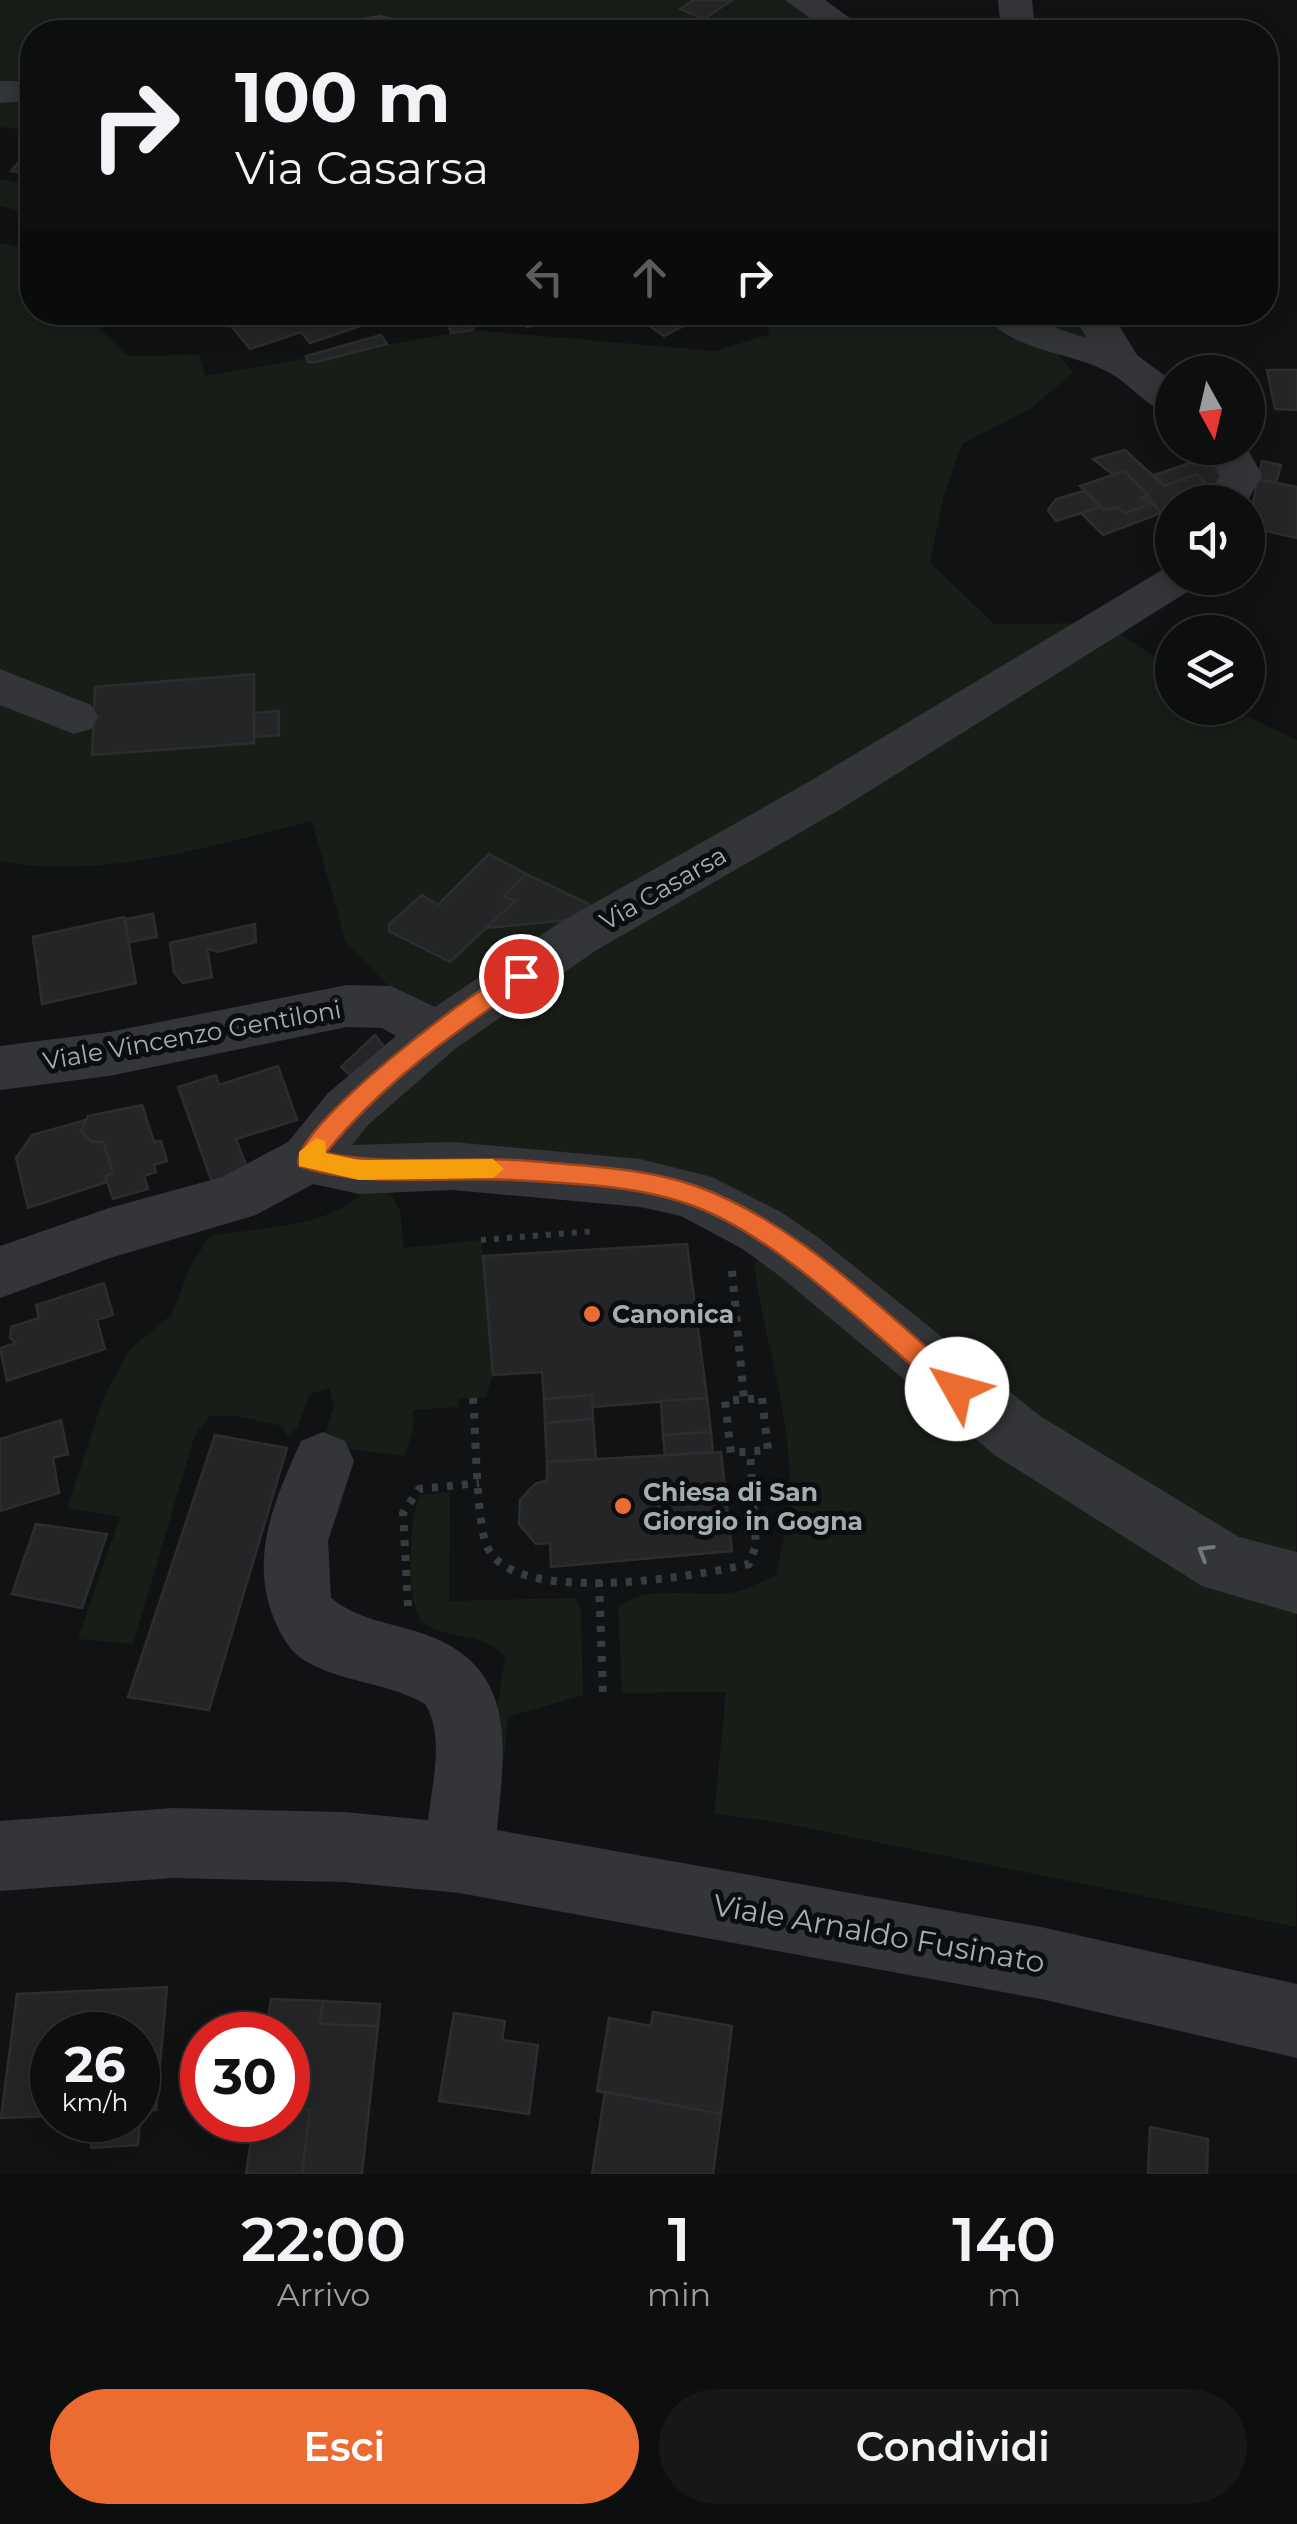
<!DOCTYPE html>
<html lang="it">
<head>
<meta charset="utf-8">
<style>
  :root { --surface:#0d0e0e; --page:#161717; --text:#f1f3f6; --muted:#9a9c9e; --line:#2d2e2e; --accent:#ec6b30 }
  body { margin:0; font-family:Montserrat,sans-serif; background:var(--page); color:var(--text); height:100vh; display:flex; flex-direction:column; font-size:38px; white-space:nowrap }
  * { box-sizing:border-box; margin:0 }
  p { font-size:32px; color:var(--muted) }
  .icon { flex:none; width:55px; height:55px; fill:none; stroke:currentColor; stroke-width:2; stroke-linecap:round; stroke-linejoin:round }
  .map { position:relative; height:2174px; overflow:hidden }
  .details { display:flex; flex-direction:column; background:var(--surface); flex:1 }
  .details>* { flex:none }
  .guide { position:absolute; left:20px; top:20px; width:1258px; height:305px; border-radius:40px; box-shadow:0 5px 25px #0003,0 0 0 2px var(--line); background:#0d0e0e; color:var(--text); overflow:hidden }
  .needle { width:65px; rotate:172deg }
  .tools { position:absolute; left:1155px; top:355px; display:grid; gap:20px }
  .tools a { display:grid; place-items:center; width:110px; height:110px; border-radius:50%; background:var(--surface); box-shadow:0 5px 25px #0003,0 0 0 2px var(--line); font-size:50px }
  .speed { position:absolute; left:30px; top:2012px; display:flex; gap:20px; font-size:50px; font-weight:700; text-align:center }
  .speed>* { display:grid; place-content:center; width:130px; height:130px; border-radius:50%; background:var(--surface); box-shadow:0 5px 25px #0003,0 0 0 2px var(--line); line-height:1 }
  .speed small { font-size:25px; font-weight:400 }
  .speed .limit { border:15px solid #d22; background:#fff; color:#111 }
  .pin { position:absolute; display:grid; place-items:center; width:85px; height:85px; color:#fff; margin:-42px; border:5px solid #fff; border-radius:50%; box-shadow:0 2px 10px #0007 }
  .me { position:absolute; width:110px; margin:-55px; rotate:308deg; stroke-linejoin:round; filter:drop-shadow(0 0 8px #0008) }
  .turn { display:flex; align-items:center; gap:35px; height:210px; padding:0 50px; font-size:45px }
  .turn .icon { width:130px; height:130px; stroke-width:2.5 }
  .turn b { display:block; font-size:70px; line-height:85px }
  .lanes { display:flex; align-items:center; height:95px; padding:0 50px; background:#0003; justify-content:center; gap:50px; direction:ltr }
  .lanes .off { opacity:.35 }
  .eta { display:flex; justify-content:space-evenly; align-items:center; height:170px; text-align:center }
  .eta b { font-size:60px; font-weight:600; line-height:70px }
  .cta { display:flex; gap:20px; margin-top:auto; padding:20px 50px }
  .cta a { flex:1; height:115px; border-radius:60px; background:var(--accent); color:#fff; font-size:40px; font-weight:600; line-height:115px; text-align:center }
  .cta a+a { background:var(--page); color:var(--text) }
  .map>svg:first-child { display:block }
  .green { fill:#191d18 }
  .building { fill:#242527; stroke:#2b2d2f; stroke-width:2.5 }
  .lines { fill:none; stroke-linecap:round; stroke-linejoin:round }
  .path-far1 { stroke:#393c3f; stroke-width:6; stroke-dasharray:5 8; stroke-linecap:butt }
  .path { stroke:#393c3f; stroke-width:8; stroke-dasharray:6 9; stroke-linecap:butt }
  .minor { fill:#333538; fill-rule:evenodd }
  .oneway { stroke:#71787c }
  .route { fill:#ec6b30; stroke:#99461f; stroke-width:2.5 }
  .slow { fill:#f59e0b }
  .poi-dot { fill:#ec6b30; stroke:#0c0d0e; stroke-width:4 }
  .labels { text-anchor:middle; stroke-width:10; stroke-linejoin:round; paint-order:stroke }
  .street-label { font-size:25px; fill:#a3aeb3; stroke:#0c0d0e }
  .poi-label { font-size:25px; font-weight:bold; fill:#a3aeb3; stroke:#0c0d0e; text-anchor:start }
  .near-street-label { font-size:30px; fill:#a3aeb3; stroke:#0c0d0e }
</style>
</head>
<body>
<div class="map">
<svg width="1297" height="2174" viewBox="0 0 1297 2174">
  <rect width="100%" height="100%" fill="#111213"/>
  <g class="green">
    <path d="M0,0H802L852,32H416L380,25L345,32H32V131L0,127Z"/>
    <path d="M0,179L32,184V214L0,206Z"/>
    <path d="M0,243L32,248V312L84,313L128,356L199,355L205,376L473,330L715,351L770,334L766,313H1091L1122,363L1047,340L1073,372L1032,408L962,444L944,495L930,562L994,624L1103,623L1172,668V708H1229L1297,740L1296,1927L783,1823L714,1814L726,1692L622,1693L618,1607C648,1583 693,1598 730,1593C746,1590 761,1582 776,1575C781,1548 789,1517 790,1490C791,1414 764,1340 754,1265L768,1252L691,1194L379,1170L400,1211L404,1248L481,1240L493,1375L486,1397L459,1399V1407L413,1410L414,1425L405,1456L341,1448L324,1438L334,1406L329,1388L309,1394L298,1427L288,1437L282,1426L236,1416H210L195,1435L133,1644L78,1639L120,1517L67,1508L103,1399L129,1350L172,1314L191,1265L210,1236C258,1227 331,1229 366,1189L308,1159L436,1034L346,943L312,821C215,845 100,881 0,861Z"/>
    <path d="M450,1492L449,1601L575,1598L581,1608L583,1695L508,1717L504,1759L498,1758L496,1717L505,1656C482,1631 451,1641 425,1624C404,1610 408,1515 421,1495Z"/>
  </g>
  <g class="building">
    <path d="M694,0H732L704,19L680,9Z"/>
    <path d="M32,147V175L11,171Z"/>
    <path d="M220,312H402L310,343L301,332L250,349Z"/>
    <path d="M514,312H568L569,313L527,327Z"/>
    <path d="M649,312H677L691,322L664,336L638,318Z"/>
    <path d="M467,316L473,330L451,333L447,320Z"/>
    <path d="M381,335L387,344L316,362H308L306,356Z"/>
    <path d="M1267,370H1297V410L1275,409Z"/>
    <path d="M1125,450L1164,486L1197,474L1215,495L1195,502H1172V511L1163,514L1124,471L1112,474L1093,459Z"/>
    <path d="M1205,458L1226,481L1209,487L1197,474L1164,486L1154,475Z"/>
    <path d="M1262,461L1281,465L1276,483L1258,479Z"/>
    <path d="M1124,471L1148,495L1141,497L1149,505L1125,513L1117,507L1104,510L1080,486Z"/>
    <path d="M1258,479L1297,487V538L1248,527Z"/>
    <path d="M1084,491L1100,507L1056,521L1048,510L1056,499Z"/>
    <path d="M1145,496L1161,513L1103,535L1081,513L1100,507L1104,510L1117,507L1125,513L1149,505L1141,497Z"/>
    <path d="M254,674V743L92,755L95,687Z"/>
    <path d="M279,711V735L254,737V713Z"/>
    <path d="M489,854L526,874L503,896L515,901L450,962L389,931V924L422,895L438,905Z"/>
    <path d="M526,874L593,906L580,917L559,921L486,928L515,901L503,896Z"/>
    <path d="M153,914L157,937L129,942L125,919Z"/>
    <path d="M124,917L136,983L42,1004L33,937Z"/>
    <path d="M255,924L256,942L217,952L207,948L212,977L183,983L174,972L170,943Z"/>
    <path d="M375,1035L387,1050L361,1085L341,1067Z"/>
    <path d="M278,1066L297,1120L236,1139L249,1173L213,1185L178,1087L216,1075L219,1085Z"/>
    <path d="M142,1105L154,1142L161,1141L167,1161L154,1165L156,1172L144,1176L148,1189L113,1199L105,1176L113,1173L103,1142H92L81,1131L88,1116Z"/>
    <path d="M86,1120L81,1131L92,1142H103L113,1173L105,1176L107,1182L28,1208L16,1158L32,1135Z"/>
    <path d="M687,1244L707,1398L593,1407L592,1395L544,1399L542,1372L493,1375L483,1256Z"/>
    <path d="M104,1283L113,1315L97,1320L105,1349L7,1381L0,1348L16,1343L10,1338L11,1327L39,1318L36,1305Z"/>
    <path d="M592,1395L593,1419L545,1423L544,1399Z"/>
    <path d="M707,1398L711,1432L663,1435L661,1401Z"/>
    <path d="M593,1419L596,1460L547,1463L545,1423Z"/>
    <path d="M61,1420L68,1454L53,1458L59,1493L0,1511V1439Z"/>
    <path d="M711,1432L713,1452L665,1455L663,1435Z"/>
    <path d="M215,1435L287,1448L209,1710L128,1697Z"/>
    <path d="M721,1452L732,1551L551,1567L550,1543L536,1544L519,1524L520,1500L535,1484L547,1480V1462Z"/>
    <path d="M36,1524L107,1534L82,1608L12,1594Z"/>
    <path d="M167,1987L156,2110H138V2035H52V2116L1,2118L17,1994Z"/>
    <path d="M271,1999L323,2001L320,2024L378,2026L362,2174H302L310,2110L288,2108V2035H266Z"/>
    <path d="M323,2001L380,2004L378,2026L320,2024Z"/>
    <path d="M653,2012L732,2026L721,2114L597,2091L609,2018L651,2026Z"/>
    <path d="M454,2013L505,2021L502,2040L538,2045L529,2114L439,2101Z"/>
    <path d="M605,2092L721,2114L713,2174H592Z"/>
    <path d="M288,2108L310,2110L302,2174H246L254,2120H288Z"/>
    <path d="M138,2110H141L138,2145L91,2148L94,2120H138Z"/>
    <path d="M1150,2127L1208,2139L1207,2174H1148Z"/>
  </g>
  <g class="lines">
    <path class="path-far1" d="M481,1240L595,1231"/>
    <g class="path">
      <path d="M732,1271L744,1399"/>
      <path d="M473,1398C476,1433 476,1515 486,1544C509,1609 698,1576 749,1564L756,1545L750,1451"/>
      <path d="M762,1398L768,1450L731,1453L725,1401Z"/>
      <path d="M599,1581L603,1694"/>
      <path d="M408,1606L403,1513L419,1489L479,1483"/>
    </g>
    <g class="minor">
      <path d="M785,0H825L869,32H829Z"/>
      <path d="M998,0H1032L1035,32H1001Z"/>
      <path d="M380,15L428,25L433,32L330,29L335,22Z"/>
      <path d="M0,81H32V101L0,103Z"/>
      <path d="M982,312H1031L1059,329L1087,338L1071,312H1111L1137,355L1172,381V414C1146,408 1131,384 1108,372C1069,351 1010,352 982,312Z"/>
      <path d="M1205,448H1247L1262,475L1247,502H1205L1220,475Z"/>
      <path d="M1172,564V578H1198L1192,589L839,810L595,951L455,1049L368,1125L352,1145L452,1142L640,1159L712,1177L781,1212L819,1238L1040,1416L1239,1537L1297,1552V1614L1202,1586L996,1456L777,1274L741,1248L681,1216L640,1207L452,1190L359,1194L313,1184L256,1215L110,1258L0,1298V1246L109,1208L222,1177L288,1142L328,1093L396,1036L382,1028L347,1027L109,1076L0,1090V1046L109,1032L347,985L391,986L435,1007L559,923L805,784Z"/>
      <path d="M0,669L91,705L98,717L91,729L74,734L0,705Z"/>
      <path d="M323,1432L345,1441L354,1461L328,1541L331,1598C360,1621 390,1622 424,1634C519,1667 505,1747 497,1830L1041,1927L1297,1984V2058L1041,1999L459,1893L344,1882L173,1878L0,1891V1821L173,1808L344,1812L428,1820C432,1785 445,1735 425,1704C389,1683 346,1683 309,1663C289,1652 281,1636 273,1616C249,1555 276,1497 301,1441Z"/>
    </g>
  </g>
  <defs><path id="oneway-chevron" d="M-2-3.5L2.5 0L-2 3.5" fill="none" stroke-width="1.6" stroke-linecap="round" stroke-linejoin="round" transform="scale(2.5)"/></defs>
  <use class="oneway" href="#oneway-chevron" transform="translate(1205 1552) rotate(-149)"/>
  <path class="route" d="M521,967L532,976L528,982C455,1032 382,1083 326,1153C392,1167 463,1155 531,1161C584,1166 645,1168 696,1186C799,1223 883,1312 966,1381L970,1389L966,1397H948C875,1336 775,1232 685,1203C632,1185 567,1183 512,1180C442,1176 366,1189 299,1166C284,1133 484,979 521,967Z"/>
  <path class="slow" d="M316,1138L325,1141L326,1153L359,1160L493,1159L504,1169L493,1178L359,1180L299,1166V1152Z"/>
  <g class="poi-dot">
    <circle cx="592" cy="1314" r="10"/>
    <circle cx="623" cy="1506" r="10"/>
  </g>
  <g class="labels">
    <g class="street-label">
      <text transform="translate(663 888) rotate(-30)" y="9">Via Casarsa</text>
      <text transform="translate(192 1035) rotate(-10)" y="9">Viale Vincenzo Gentiloni</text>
    </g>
    <g class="poi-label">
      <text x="612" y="1323">Canonica</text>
      <text x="643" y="1501">Chiesa di San<tspan x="643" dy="29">Giorgio in Gogna</tspan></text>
    </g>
    <g class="near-street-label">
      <text transform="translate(879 1934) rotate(10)" y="10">Viale Arnaldo Fusinato</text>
    </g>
  </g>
</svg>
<div class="tools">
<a><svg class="needle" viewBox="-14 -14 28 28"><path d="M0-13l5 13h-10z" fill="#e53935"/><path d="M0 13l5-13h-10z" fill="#9a9c9e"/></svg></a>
<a><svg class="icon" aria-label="sound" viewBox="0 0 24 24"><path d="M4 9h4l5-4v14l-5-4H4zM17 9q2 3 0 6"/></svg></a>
<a><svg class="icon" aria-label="layers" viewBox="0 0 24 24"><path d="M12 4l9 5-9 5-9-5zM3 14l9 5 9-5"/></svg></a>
</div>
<div class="speed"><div>26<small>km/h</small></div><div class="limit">30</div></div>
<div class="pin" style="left:521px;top:976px;background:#d93025"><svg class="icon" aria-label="arrive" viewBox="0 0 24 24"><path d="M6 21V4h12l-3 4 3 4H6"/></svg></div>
<svg class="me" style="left:957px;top:1389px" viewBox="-20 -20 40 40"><circle r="19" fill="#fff"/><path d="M0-13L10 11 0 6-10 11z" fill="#ec6b30"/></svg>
<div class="guide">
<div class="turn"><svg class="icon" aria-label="right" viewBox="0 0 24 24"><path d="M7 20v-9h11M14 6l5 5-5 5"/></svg><div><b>100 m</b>Via Casarsa</div></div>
<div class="lanes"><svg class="icon off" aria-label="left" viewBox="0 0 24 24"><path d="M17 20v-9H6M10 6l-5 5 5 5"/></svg><svg class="icon off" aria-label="ahead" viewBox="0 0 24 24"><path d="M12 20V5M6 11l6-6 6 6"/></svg><svg class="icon" aria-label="right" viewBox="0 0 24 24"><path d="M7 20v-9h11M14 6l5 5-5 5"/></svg></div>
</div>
</div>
<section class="details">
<div class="eta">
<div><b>22:00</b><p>Arrivo</p></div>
<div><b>1</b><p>min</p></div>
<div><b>140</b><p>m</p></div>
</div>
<div class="cta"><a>Esci</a><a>Condividi</a></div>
</section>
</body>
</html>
